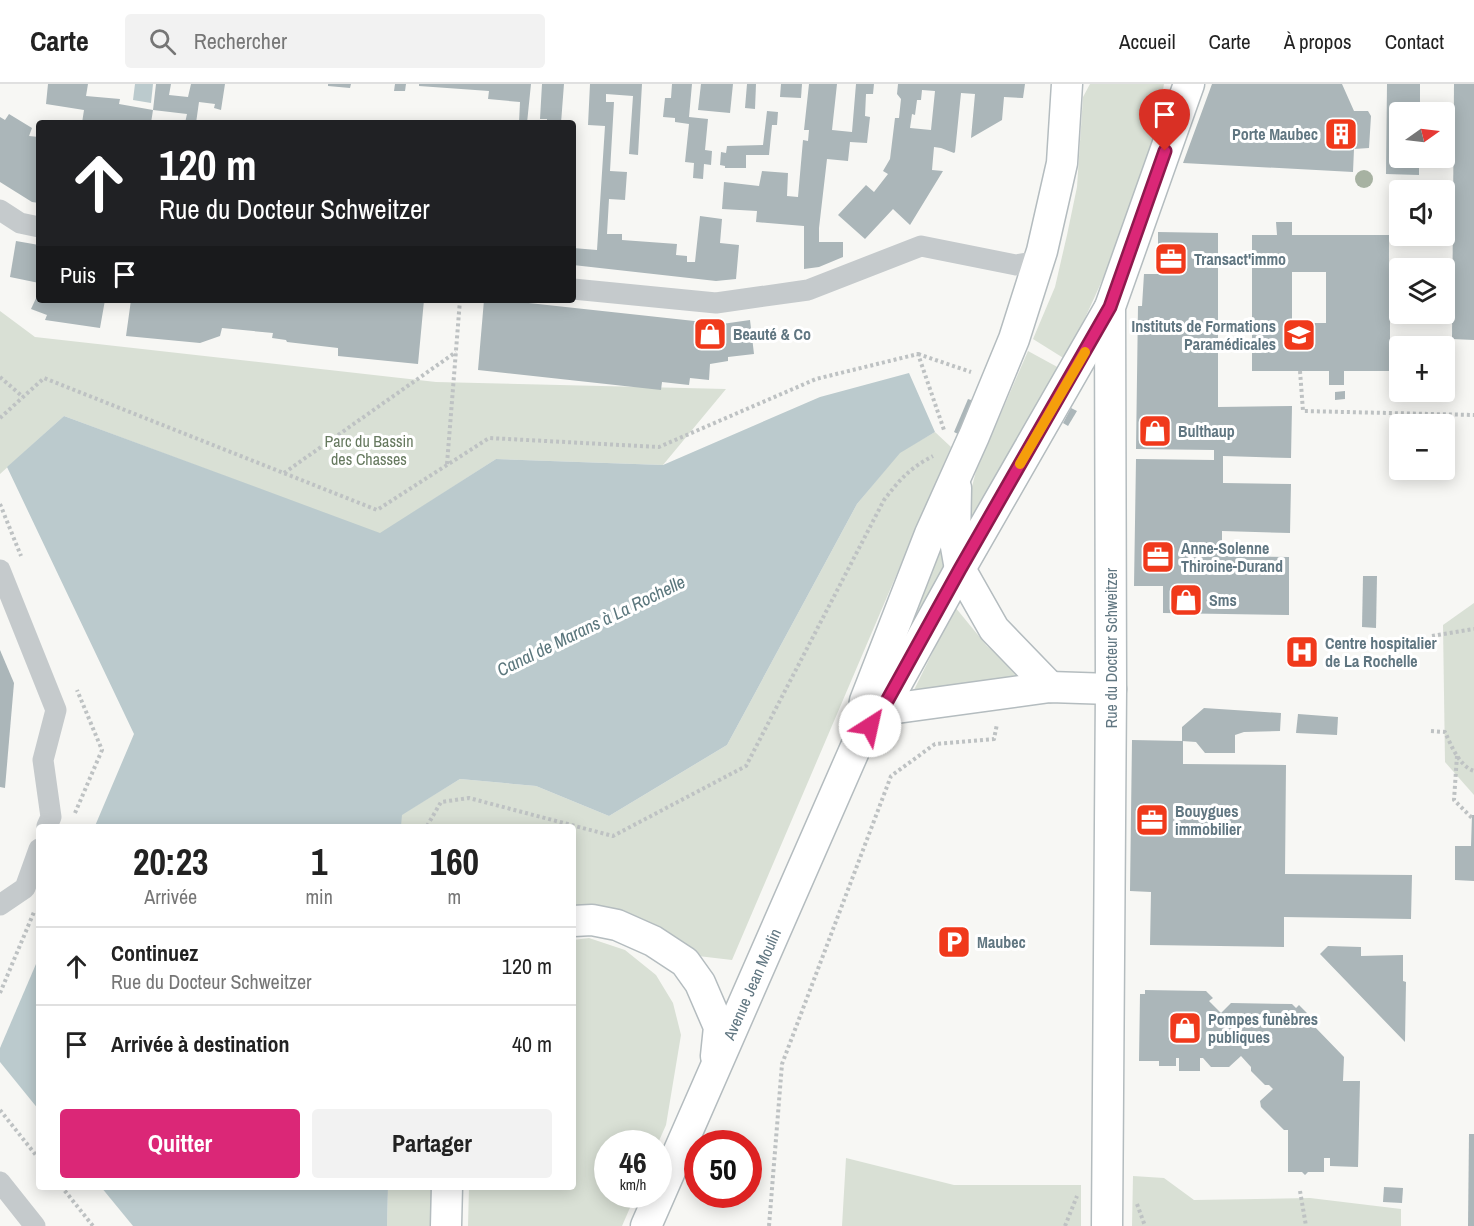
<!DOCTYPE html>
<html lang="fr">
<head>
<meta charset="utf-8">
<style>
  :root { --surface:#fff; --page:#f2f2f2; --text:#222; --muted:#767676; --line:#e0e0e0; --accent:#db2777 }
  body { margin:0; font-family:"Archivo Narrow",sans-serif; background:var(--page); color:var(--text); height:100vh; display:flex; flex-direction:column; font-size:22px; white-space:nowrap }
  * { box-sizing:border-box; margin:0 }
  p { font-size:20px; color:var(--muted) }
  .icon { flex:none; width:33px; height:33px; fill:none; stroke:currentColor; stroke-width:2; stroke-linecap:round; stroke-linejoin:round }
  .map { position:relative; flex:1; overflow:hidden }
  .panel { position:absolute; left:36px; top:740px; width:540px; height:366px; display:flex; flex-direction:column; background:var(--surface); border-radius:6px; box-shadow:0 3px 15px #0003 }
  .panel>* { flex:none }
  .guide { position:absolute; left:36px; top:36px; width:540px; height:183px; border-radius:6px; box-shadow:0 3px 15px #0003; background:#202124; color:#fff; overflow:hidden }
  .needle { width:39px; rotate:76deg }
  .tools { position:absolute; left:1389px; top:18px; display:grid; gap:12px }
  .tools a { display:grid; place-items:center; width:66px; height:66px; border-radius:6px; background:var(--surface); box-shadow:0 3px 15px #0003; font-size:30px }
  .speed { position:absolute; left:594px; top:1046px; display:flex; gap:12px; font-size:30px; font-weight:700; text-align:center }
  .speed>* { display:grid; place-content:center; width:78px; height:78px; border-radius:50%; background:var(--surface); box-shadow:0 3px 15px #0003; line-height:1 }
  .speed small { font-size:15px; font-weight:400 }
  .speed .limit { border:9px solid #d22; background:#fff; color:#111 }
  .pin { position:absolute; display:grid; place-items:center; width:51px; height:51px; color:#fff; margin:-62px -26px; border-radius:50% 50% 50% 0; rotate:-45deg; box-shadow:0 0 6px #0007 }
  .pin .icon { rotate:45deg }
  .me { position:absolute; width:66px; margin:-33px; rotate:35deg; stroke-linejoin:round; filter:drop-shadow(0 0 4px #0008) }
  .turn { display:flex; align-items:center; gap:21px; height:126px; padding:0 24px; font-size:27px }
  .turn .icon { width:78px; height:78px; stroke-width:2.5 }
  .turn b { display:block; font-size:42px; line-height:51px }
  .then { display:flex; align-items:center; height:57px; padding:0 24px; background:#0003; gap:12px; font-size:22px }
  .eta { display:flex; justify-content:space-evenly; align-items:center; height:102px; text-align:center }
  .eta b { font-size:36px; font-weight:700; line-height:42px }
  .primary-button { display:flex; gap:12px; margin-top:auto; padding:12px 24px }
  .primary-button a { flex:1; height:69px; border-radius:6px; background:var(--accent); color:#fff; font-size:24px; font-weight:700; line-height:69px; text-align:center }
  .primary-button a+a { background:var(--page); color:var(--text) }
  ul { padding:0; list-style:none }
  li { display:flex; align-items:center; gap:18px; height:78px; padding:0 24px; border-top:2px solid var(--line) }
  li div { flex:1 }
  li b { display:block; font-size:22px }
  li em { font-style:normal }
  header { display:flex; align-items:center; gap:36px; box-sizing:border-box; height:84px; padding:0 30px; background:var(--surface); border-bottom:2px solid var(--line) }
  header strong { font-size:28px }
  nav { display:flex; gap:33px; margin-inline-start:auto; font-size:21px }
  .search { width:420px; height:54px; background:var(--page); display:flex; align-items:center; gap:15px; box-sizing:border-box; padding:0 21px; border-radius:6px; color:var(--muted); font-size:22px }
  .map>svg:first-child { display:block }
  .green { fill:#d9e0d5 }
  .water { fill:#bbcacd }
  .building { fill:#abb6b9; fill-rule:evenodd }
  .lines { fill:none; stroke-linecap:round; stroke-linejoin:round }
  .secondary-casing { stroke:#b4bcbf; stroke-width:33 }
  .path { stroke:#bec2c3; stroke-width:4; stroke-dasharray:3 3; stroke-linecap:butt }
  .minor { stroke:#c5cacc; stroke-width:21 }
  .secondary { stroke:#fff; stroke-width:30 }
  .tree { fill:#a7b2a2 }
  .route-casing { stroke:#8e194d; stroke-width:15 }
  .route { stroke:#db2777; stroke-width:10 }
  .slow { stroke:#f59e0b; stroke-width:10 }
  .labels { text-anchor:middle; stroke-width:6; stroke-linejoin:round; paint-order:stroke }
  .poi-label { font-size:16px; font-weight:bold; fill:#607681; stroke:#fff; text-anchor:start }
  .park-label { font-size:16px; fill:#66795f; stroke:#fff }
  .street-label { font-size:16px; fill:#607681; stroke:#fff }
  .water-label { font-size:18px; font-style:italic; fill:#5a767c; stroke:#fff }
</style>
</head>
<body>
<header>
<strong>Carte</strong>
<div class="search"><svg class="icon" aria-label="search" viewBox="0 0 24 24"><circle cx="10" cy="10" r="6"/><path d="M15 15l6 6"/></svg>Rechercher</div>
<nav><a>Accueil</a><a>Carte</a><a>À propos</a><a>Contact</a></nav>
</header>
<div class="map">
<svg width="1474" height="1142" viewBox="0 0 1474 1142">
  <rect width="100%" height="100%" fill="#f7f7f4"/>
  <g class="green">
    <path d="M1090,0H1164C1150,90 1106,194 1065,275L1033,255L1055,203L1067,151L1077,103L1083,13Z"/>
    <path d="M0,227L35,253L436,298L726,305L663,381L496,375L380,450L64,332L0,390Z"/>
    <path d="M1028,267L1061,285L972,444L967,443L968,418L976,387Z"/>
    <path d="M935,348L951,363L732,876L681,870L573,826V742H401V731L460,695L536,702L609,732L727,661L857,420L900,368Z"/>
    <path d="M941,460L948,489L915,547L908,545Z"/>
    <path d="M1474,519V711L1445,678L1443,541Z"/>
    <path d="M955,523L987,562L1023,592L912,610Z"/>
    <path d="M589,854L625,866L656,891L673,919L681,951L666,1041L658,1059H608V1110H636L622,1142H468L469,1103L573,1102V856Z"/>
    <path d="M846,1074L954,1101H1081V1142H842Z"/>
    <path d="M1133,1092L1164,1094L1194,1116L1310,1114L1401,1125V1142H1132Z"/>
    <path d="M388,1103H439L437,1142H387Z"/>
  </g>
  <g class="water">
    <path d="M135,0H153L151,19L133,16Z"/>
    <path d="M909,289L935,348L900,369L857,420L727,661L609,732L536,702L460,695L402,731L401,742H95L134,650L7,383L64,332L380,449L496,375L663,381L820,313Z"/>
    <path d="M39,873V1026L0,978V964Z"/>
    <path d="M101,1103H388L387,1142H133Z"/>
  </g>
  <g class="building">
    <path d="M48,0H88L86,12L120,15L119,20L153,26L151,39H82L84,26L46,20Z"/>
    <path d="M156,0H171L169,11L188,13L191,0H225L221,26L214,24L215,20L199,18L196,39H185L187,30L153,26Z"/>
    <path d="M328,0H351L350,4L328,2Z"/>
    <path d="M395,0H406L405,7H394Z"/>
    <path d="M419,0H531L527,39H519L520,18L488,15L489,7L419,2Z"/>
    <path d="M542,0H564L561,39L547,38V35H540Z"/>
    <path d="M590,0H642L638,71L629,70L633,12L606,10V18H614L610,87L627,88L625,116L609,115L607,150H622V156L677,160L676,171L687,172V178H695L700,132L722,135L720,159L739,161L736,195L716,197L573,181V164L597,166L605,42L588,41Z"/>
    <path d="M672,0H692L689,33L708,35L705,66L712,67L711,81L704,80L703,95L693,94L694,79L685,78L689,40L675,38V34L663,33L665,14H671Z"/>
    <path d="M701,0H733L730,29L698,26Z"/>
    <path d="M747,0H756L755,25L745,24Z"/>
    <path d="M781,0H802L801,14L780,13Z"/>
    <path d="M809,0H837L832,46L852,48L856,0H874L873,10H866L865,32L870,33L867,59L850,58L848,77L827,75L819,144V158H843V173L819,183L804,185V142L756,138L757,127L722,125L724,98L759,102L762,87L788,89L787,112L798,113L803,56L808,57L809,46H804Z"/>
    <path d="M898,0H1025L1023,14L1004,13L1002,36L971,54L975,10L961,9L955,68L954,69L941,64L934,63L932,86L943,87L910,141L893,125L865,155L838,131L866,101L874,108L888,90L883,87L890,75L895,34H899L901,15L897,10ZM922,6L935,7L931,46L910,44L912,30L915,31L917,16H921Z"/>
    <path d="M1212,0H1342L1354,27H1368L1371,32L1369,64L1354,65L1353,88L1183,79Z"/>
    <path d="M1387,0H1420V28H1400V74H1419V91L1386,90Z"/>
    <path d="M1454,0H1474V256L1452,255Z"/>
    <path d="M767,27L778,28L777,41H772L769,71H746V84H725V82L720,81L721,68L726,69L727,62L763,61Z"/>
    <path d="M9,30L32,44L29,52L39,53V119L32,118L0,98V33L5,36Z"/>
    <path d="M1276,138H1292V151H1389V190H1396L1397,206H1390V287H1344V301H1329V287H1252V151H1277ZM1292,188H1326V239H1292Z"/>
    <path d="M1158,148L1218,149V323L1292,322L1291,374L1223,372V399L1291,400L1290,449L1222,447V472L1289,473V531L1163,529V502H1134L1136,375L1214,376V366L1136,365L1138,222H1142L1144,190H1158Z"/>
    <path d="M16,157L39,161V199L10,193Z"/>
    <path d="M39,208V216H105L100,244L45,236L47,231L31,225Z"/>
    <path d="M131,216H424L418,280L338,272V264L287,258L286,256L272,254L273,249L222,244L220,252L200,259L126,252Z"/>
    <path d="M484,216H501L722,240L750,236L754,270L728,273V277L710,280L709,296L690,294L689,301L662,298L661,306L478,286Z"/>
    <path d="M1345,307V315L1335,316V308Z"/>
    <path d="M968,315L974,317L960,351L954,348Z"/>
    <path d="M1071,324L1077,327L1068,342L1063,339Z"/>
    <path d="M1363,492H1377L1376,544L1362,543Z"/>
    <path d="M0,566L14,599L5,704L0,703Z"/>
    <path d="M1204,624L1281,629L1280,647L1244,648L1235,651V669H1205L1196,658L1182,657V643Z"/>
    <path d="M1298,630L1338,633L1337,651L1296,649Z"/>
    <path d="M1132,656L1183,657V680L1286,681L1285,790L1412,791L1411,835L1284,833V863L1150,861L1151,808L1130,807Z"/>
    <path d="M1472,731H1474V797L1455,796V762H1471Z"/>
    <path d="M1328,862L1361,863V872L1403,871V897L1406,898L1405,958L1320,870Z"/>
    <path d="M1145,906L1206,907L1213,914L1209,917L1221,929L1231,919L1292,920L1296,924L1299,921L1317,939L1314,942L1344,973L1343,997H1360L1358,1083L1330,1082V1074H1324V1088H1308L1305,1091L1302,1088H1288V1046H1284L1261,1023L1260,1017L1273,1005L1269,1001H1265L1251,987V983L1241,972L1229,983H1211L1203,974H1200V987H1179V974H1176V982H1159V977H1139L1140,910H1145Z"/>
    <path d="M1469,1050H1474V1142H1468Z"/>
    <path d="M1384,1103L1403,1104L1402,1119L1383,1118Z"/>
  </g>
  <g class="lines">
    <defs>
      <g id="secondary">
        <path d="M956,404L955,457L960,485L994,545L1050,603"/>
        <path d="M882,626L1050,603L1111,605"/>
        <path d="M865,648L882,626L960,485L1109,225"/>
        <path d="M573,837L592,836L617,841L653,857L685,878L700,899L719,943L716,972"/>
        <path d="M446,1142L447,1102"/>
        <path id="s1" d="M646,1142L858,658L865,617L930,450L974,352L1014,255L1042,167L1062,79L1067,0"/>
        <path d="M1107,1142L1111,605L1110,223L1189,0"/>
      </g>
    </defs>
    <use href="#secondary" class="secondary-casing"/>
    <g class="path">
      <path d="M918,270L971,288"/>
      <path d="M1300,287L1303,327L1474,331"/>
      <path d="M0,293L23,313"/>
      <path d="M0,334L44,294L377,426L489,354L659,363L816,295L918,270L944,346"/>
      <path d="M447,380L460,216"/>
      <path d="M284,389L456,268"/>
      <path d="M0,420L21,472"/>
      <path d="M1432,552L1474,545"/>
      <path d="M1431,647L1445,648C1451,661 1459,682 1474,687"/>
      <path d="M1457,672L1454,716L1472,734"/>
      <path d="M75,729L102,666L77,606"/>
      <path d="M427,742L441,718L469,714L613,752L746,682L884,416C900,395 910,384 933,372"/>
      <path d="M0,909L34,828"/>
      <path d="M0,1026L39,1075"/>
      <path d="M61,1102L93,1142"/>
      <path d="M1300,1107L1306,1142"/>
      <path d="M1137,1120L1145,1142"/>
      <path d="M769,1142L782,980L891,692L935,660L994,655L997,640"/>
      <path d="M1065,1142L1077,1112"/>
    </g>
    <g class="minor">
      <path d="M0,126L20,139L39,143"/>
      <path d="M573,205L716,219L808,206L921,162L1016,181L1039,177"/>
      <path d="M0,486L56,626L43,676L51,733L47,742"/>
      <path d="M0,821L25,804L39,765"/>
      <path d="M0,1098L35,1142"/>
    </g>
    <use href="#secondary" class="secondary"/>
  </g>
  <circle class="tree" cx="1364" cy="95" r="9"/>
  <g class="lines">
    <defs>
      <path id="route" d="M870,642L882,626L960,485L1110,223L1165,67"/>
    </defs>
    <use href="#route" class="route-casing"/>
    <use href="#route" class="route"/>
    <path class="slow" d="M1020,380L1085,268"/>
  </g>
  <defs>
    <symbol id="building-square" viewBox="-11 -11 22 22"><rect x="-9" y="-9" width="18" height="18" rx="4" fill="#f0391b" stroke="#fff"/><path d="M-4-6H4V6H1V3H-1V6H-4ZM-2.5-4.3h1.7v1.8h-1.7ZM.8-4.3h1.7v1.8H.8ZM-2.5-1h1.7V.8h-1.7ZM.8-1h1.7V.8H.8Z" fill="#fff"/></symbol>
    <symbol id="office-square" viewBox="-11 -11 22 22"><rect x="-9" y="-9" width="18" height="18" rx="4" fill="#f0391b" stroke="#fff"/><path d="M-6-3h4V-5.5h4V-3h4V5H-6ZM-1-4.5V-3h2v-1.5ZM-6 0V1H6V0Z" fill="#fff"/></symbol>
    <symbol id="shop-square" viewBox="-11 -11 22 22"><rect x="-9" y="-9" width="18" height="18" rx="4" fill="#f0391b" stroke="#fff"/><path d="M-5-2.5h2.3a2.7 3.5 0 0 1 5.4 0H5L5.5 6h-11ZM-1.5-2.5h3a1.5 2.3 0 0 0-3 0Z" fill="#fff"/></symbol>
    <symbol id="school-square" viewBox="-11 -11 22 22"><rect x="-9" y="-9" width="18" height="18" rx="4" fill="#f0391b" stroke="#fff"/><path d="M0-5L7-2L0 1L-7-2ZM-4 1L0 2.5L4 1V4Q0 6-4 4Z" fill="#fff"/></symbol>
    <symbol id="hospital-square" viewBox="-11 -11 22 22"><rect x="-9" y="-9" width="18" height="18" rx="4" fill="#f0391b" stroke="#fff"/><path d="M-5-5h3v3.5h4V-5h3V5h-3V1.5h-4V5h-3Z" fill="#fff"/></symbol>
    <symbol id="parking-square" viewBox="-11 -11 22 22"><rect x="-9" y="-9" width="18" height="18" rx="4" fill="#f0391b" stroke="#fff"/><path d="M-3.5-5.5H1a3.5 3.5 0 0 1 0 7H-1V5.5H-3.5ZM-1-3.4V-.6H.8a1.4 1.4 0 0 0 0-2.8Z" fill="#fff"/></symbol>
  </defs>
  <g fill-rule="evenodd">
    <use href="#building-square" x="1322" y="31" width="38" height="38"/>
    <use href="#office-square" x="1152" y="156" width="38" height="38"/>
    <use href="#shop-square" x="691" y="231" width="38" height="38"/>
    <use href="#school-square" x="1280" y="232" width="38" height="38"/>
    <use href="#shop-square" x="1136" y="328" width="38" height="38"/>
    <use href="#office-square" x="1139" y="454" width="38" height="38"/>
    <use href="#shop-square" x="1167" y="497" width="38" height="38"/>
    <use href="#hospital-square" x="1283" y="549" width="38" height="38"/>
    <use href="#office-square" x="1133" y="717" width="38" height="38"/>
    <use href="#parking-square" x="935" y="839" width="38" height="38"/>
    <use href="#shop-square" x="1166" y="925" width="38" height="38"/>
  </g>
  <g class="labels">
    <g class="poi-label">
      <text x="1318" y="56" text-anchor="end">Porte Maubec</text>
      <text x="1194" y="181">Transact'immo</text>
      <text x="1276" y="248" text-anchor="end">Instituts de Formations<tspan x="1276" dy="18">Paramédicales</tspan></text>
      <text x="733" y="256">Beauté &amp; Co</text>
      <text x="1178" y="353">Bulthaup</text>
      <text x="1181" y="470">Anne-Solenne<tspan x="1181" dy="18">Thiroine-Durand</tspan></text>
      <text x="1209" y="522">Sms</text>
      <text x="1325" y="565">Centre hospitalier<tspan x="1325" dy="18">de La Rochelle</tspan></text>
      <text x="1175" y="733">Bouygues<tspan x="1175" dy="18">immobilier</tspan></text>
      <text x="977" y="864">Maubec</text>
      <text x="1208" y="941">Pompes funèbres<tspan x="1208" dy="18">publiques</tspan></text>
    </g>
    <g class="park-label">
      <text x="369" y="363">Parc du Bassin<tspan x="369" dy="18">des Chasses</tspan></text>
    </g>
    <g class="street-label">
      <text transform="translate(1111 564) rotate(-90)" y="6">Rue du Docteur Schweitzer</text>
      <text dy="6" stroke="none"><textPath href="#s1" startOffset="264">Avenue Jean Moulin</textPath></text>
    </g>
    <g class="water-label">
      <text transform="translate(591 542) rotate(-26)" y="6">Canal de Marans à La Rochelle</text>
    </g>
  </g>
</svg>
<div class="tools">
<a><svg class="needle" viewBox="-14 -14 28 28"><path d="M0-13l5 13h-10z" fill="#e53935"/><path d="M0 13l5-13h-10z" fill="#767676"/></svg></a>
<a><svg class="icon" aria-label="sound" viewBox="0 0 24 24"><path d="M4 9h4l5-4v14l-5-4H4zM17 9q2 3 0 6"/></svg></a>
<a><svg class="icon" aria-label="layers" viewBox="0 0 24 24"><path d="M12 4l9 5-9 5-9-5zM3 14l9 5 9-5"/></svg></a>
<a>+</a>
<a>−</a>
</div>
<div class="speed"><div>46<small>km/h</small></div><div class="limit">50</div></div>
<div class="pin" style="left:1165px;top:67px;background:#d93025"><svg class="icon" aria-label="arrive" viewBox="0 0 24 24"><path d="M6 21V4h12l-3 4 3 4H6"/></svg></div>
<svg class="me" style="left:870px;top:642px" viewBox="-20 -20 40 40"><circle r="19" fill="#fff"/><path d="M0-13L10 11 0 6-10 11z" fill="#db2777"/></svg>
<div class="guide">
<div class="turn"><svg class="icon" aria-label="ahead" viewBox="0 0 24 24"><path d="M12 20V5M6 11l6-6 6 6"/></svg><div><b>120 m</b>Rue du Docteur Schweitzer</div></div>
<div class="then">Puis<svg class="icon" aria-label="arrive" viewBox="0 0 24 24"><path d="M6 21V4h12l-3 4 3 4H6"/></svg></div>
</div>
<section class="panel">
<div class="eta">
<div><b>20:23</b><p>Arrivée</p></div>
<div><b>1</b><p>min</p></div>
<div><b>160</b><p>m</p></div>
</div>
<ul>
<li><svg class="icon" aria-label="ahead" viewBox="0 0 24 24"><path d="M12 20V5M6 11l6-6 6 6"/></svg><div><b>Continuez</b><p>Rue du Docteur Schweitzer</p></div><em>120 m</em></li>
<li><svg class="icon" aria-label="arrive" viewBox="0 0 24 24"><path d="M6 21V4h12l-3 4 3 4H6"/></svg><div><b>Arrivée à destination</b></div><em>40 m</em></li>
</ul>
<div class="primary-button"><a>Quitter</a><a>Partager</a></div>
</section>
</div>
</body>
</html>
